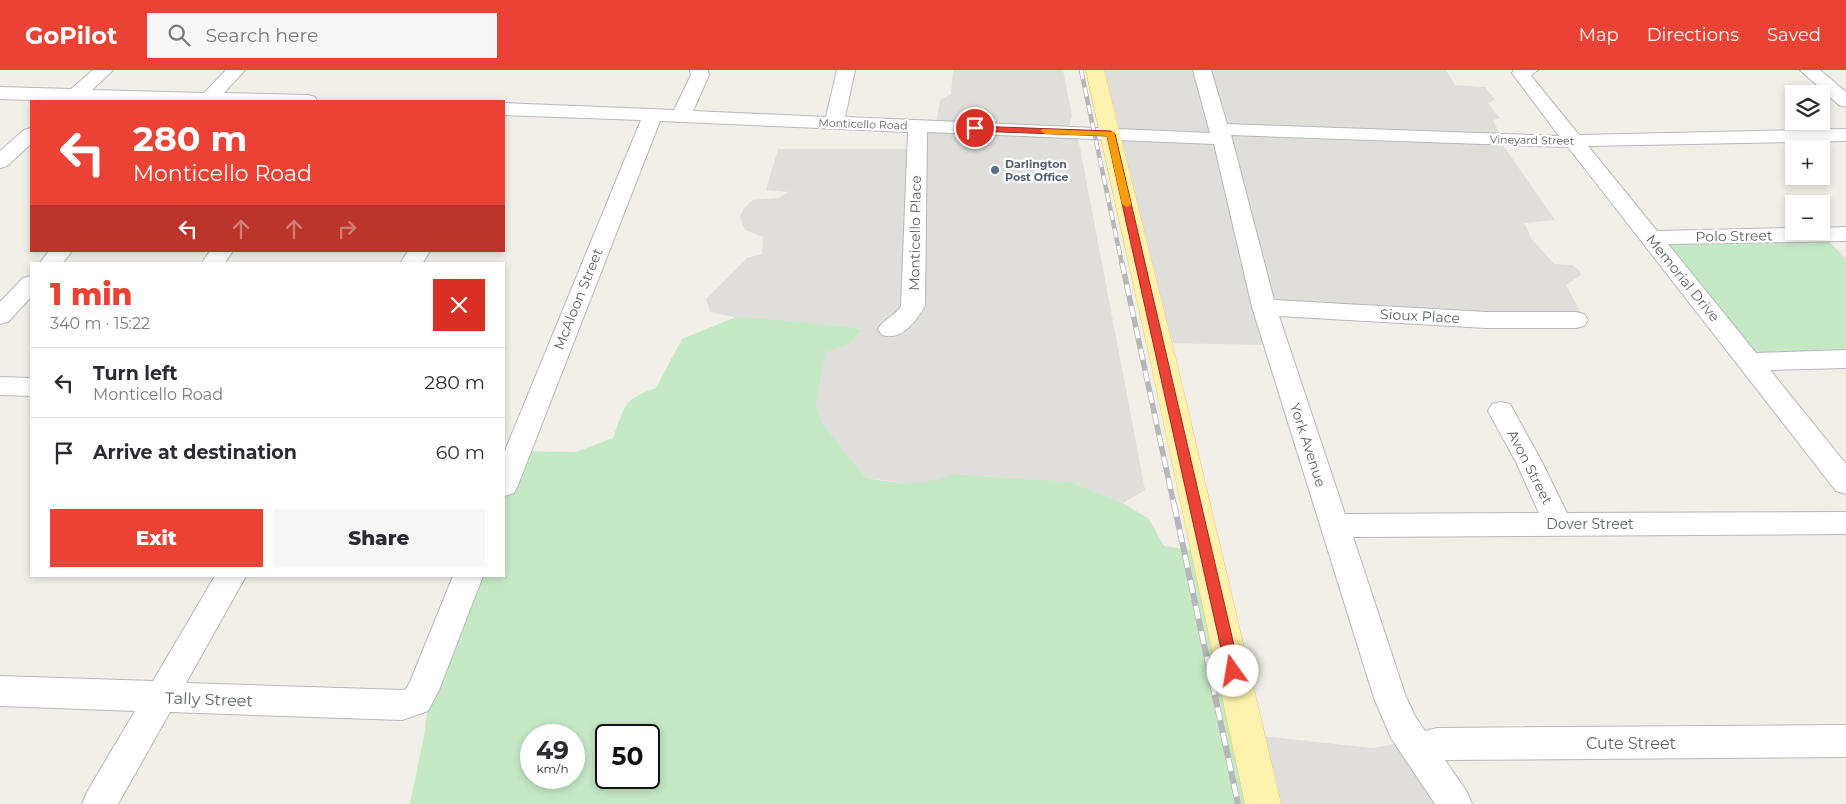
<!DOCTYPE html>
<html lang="en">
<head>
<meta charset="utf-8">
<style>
  :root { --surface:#fff; --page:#f7f7f7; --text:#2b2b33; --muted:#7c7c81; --line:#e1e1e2; --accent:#ea4335 }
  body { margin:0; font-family:Montserrat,sans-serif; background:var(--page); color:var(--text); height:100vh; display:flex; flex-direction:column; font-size:19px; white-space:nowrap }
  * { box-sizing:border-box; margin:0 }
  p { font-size:16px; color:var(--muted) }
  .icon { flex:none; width:28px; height:28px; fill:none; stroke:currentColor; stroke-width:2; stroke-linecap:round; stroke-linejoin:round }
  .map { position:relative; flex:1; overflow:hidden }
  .panel { position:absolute; left:30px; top:192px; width:475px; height:315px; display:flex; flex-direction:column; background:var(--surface); border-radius:0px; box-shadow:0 2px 8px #0003 }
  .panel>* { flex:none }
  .guide { position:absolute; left:30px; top:30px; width:475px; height:152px; border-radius:0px; box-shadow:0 2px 8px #0003; background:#ea4335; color:#fff; overflow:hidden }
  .controls { position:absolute; left:1785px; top:15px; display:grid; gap:10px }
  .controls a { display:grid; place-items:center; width:45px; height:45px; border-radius:0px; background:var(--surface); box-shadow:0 2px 8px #0003; font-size:25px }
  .speed { position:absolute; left:520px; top:654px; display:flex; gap:10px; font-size:25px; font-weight:700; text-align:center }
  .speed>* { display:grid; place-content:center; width:65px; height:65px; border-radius:50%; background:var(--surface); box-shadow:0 2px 8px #0003; line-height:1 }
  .speed small { font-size:12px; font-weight:400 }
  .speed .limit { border:2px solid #111; border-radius:8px; background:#fff; color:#111 }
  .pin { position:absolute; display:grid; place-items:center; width:42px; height:42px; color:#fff; margin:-21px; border:2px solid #fff; border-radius:50%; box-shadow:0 1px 5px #0007 }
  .me { position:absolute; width:55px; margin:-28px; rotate:347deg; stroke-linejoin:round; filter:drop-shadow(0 0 4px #0008) }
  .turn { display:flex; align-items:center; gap:18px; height:105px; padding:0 20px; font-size:22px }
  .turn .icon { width:65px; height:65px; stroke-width:2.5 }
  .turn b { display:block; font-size:35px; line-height:42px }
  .lanes { display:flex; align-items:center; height:48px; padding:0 20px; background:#0003; justify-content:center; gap:25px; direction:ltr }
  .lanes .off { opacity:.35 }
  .round { display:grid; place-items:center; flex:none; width:52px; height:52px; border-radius:0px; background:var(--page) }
  .headline { display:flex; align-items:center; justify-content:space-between; height:85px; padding:0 20px }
  h1 { font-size:30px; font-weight:800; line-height:38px; color:var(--accent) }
  .action { display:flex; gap:10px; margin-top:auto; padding:10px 20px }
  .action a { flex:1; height:58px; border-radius:0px; background:var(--accent); color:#fff; font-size:20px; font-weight:800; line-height:58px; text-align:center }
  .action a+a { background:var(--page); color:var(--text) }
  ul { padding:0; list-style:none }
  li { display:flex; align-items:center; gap:15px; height:70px; padding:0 20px; border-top:1px solid var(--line) }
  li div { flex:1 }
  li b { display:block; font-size:19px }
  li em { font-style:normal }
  header { display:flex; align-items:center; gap:30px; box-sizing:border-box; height:70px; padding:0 25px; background:var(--accent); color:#fff }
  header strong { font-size:24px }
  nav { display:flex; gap:28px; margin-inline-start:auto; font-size:18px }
  .search { width:350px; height:45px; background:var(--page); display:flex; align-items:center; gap:12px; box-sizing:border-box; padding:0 18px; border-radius:0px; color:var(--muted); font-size:19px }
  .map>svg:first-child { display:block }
  .industrial { fill:#e0deda }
  .green { fill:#c5e8c5; fill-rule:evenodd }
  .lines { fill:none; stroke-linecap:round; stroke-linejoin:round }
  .minor-casing { stroke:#b5b8bc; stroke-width:2 }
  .major-casing { stroke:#f2c960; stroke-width:1 }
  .minor { fill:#fff; fill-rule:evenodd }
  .major { fill:#fff2af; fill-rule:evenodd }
  .rail-far2-casing { stroke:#b6b7b8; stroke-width:4.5 }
  .rail-far1-casing { stroke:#b6b7b8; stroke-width:5.5 }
  .rail-casing { stroke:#b6b7b8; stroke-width:6 }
  .rail-far2 { stroke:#fff; stroke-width:3; stroke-dasharray:9; stroke-linecap:butt }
  .rail-far1 { stroke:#fff; stroke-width:4; stroke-dasharray:11; stroke-linecap:butt }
  .rail { stroke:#fff; stroke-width:4.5; stroke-dasharray:13; stroke-linecap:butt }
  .route { fill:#ea4335; stroke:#982c22 }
  .slow { fill:#f59e0b }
  .service-dot { fill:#5c6f8a; stroke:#fff; stroke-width:2 }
  .labels { text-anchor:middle; stroke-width:4.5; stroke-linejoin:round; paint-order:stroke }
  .far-street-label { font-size:11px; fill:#5f6368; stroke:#fff }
  .far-service-label { font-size:11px; font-weight:bold; fill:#4e5e75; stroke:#fff; text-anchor:start }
  .street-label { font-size:14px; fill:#5f6368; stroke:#fff }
  .near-street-label { font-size:16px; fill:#5f6368; stroke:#fff }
</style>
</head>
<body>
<header>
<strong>GoPilot</strong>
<div class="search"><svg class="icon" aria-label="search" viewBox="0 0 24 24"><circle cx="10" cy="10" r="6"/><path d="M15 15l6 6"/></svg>Search here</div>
<nav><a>Map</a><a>Directions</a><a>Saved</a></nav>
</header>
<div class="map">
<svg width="1846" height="734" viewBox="0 0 1846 734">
  <rect width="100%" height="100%" fill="#f1efe8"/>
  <g class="industrial">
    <path d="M953,0H1063L1072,46L1068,59L1077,62L1145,420L1123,433L1070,412L953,404L938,411L915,414L866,408L822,353L816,334L826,281L850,274L862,259L805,252L743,249L710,242L706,229L747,188L762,184L763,167L745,160L740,147L744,138L753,130L778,128L789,122L766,120L778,79H911L915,55L936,54L940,30L951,24Z"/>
    <path d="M1094,0H1446L1455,15L1485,17L1495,30L1488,33L1500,48L1493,50L1501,66L1498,68L1555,150L1523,153L1526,156L1531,168L1554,194L1572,195L1580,201L1581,205L1566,215L1581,243L1574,249L1266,237L1273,275L1159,273Z"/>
    <path d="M1250,665L1373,678L1405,672L1455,734H1262Z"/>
  </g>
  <g class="green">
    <path d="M1646,160L1819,161L1846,189V283L1743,286Z"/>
    <path d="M736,247L805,252L862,259L850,274L826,282L816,334L822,353L866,408C898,413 923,418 953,404L1070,412L1123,433L1149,449L1164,476L1204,482L1262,734H410L424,666L434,593L462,506H504V408L515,381L576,382L613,368C625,336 623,329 656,318L682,269ZM531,665H574V708H531ZM606,665H649V708H606Z"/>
  </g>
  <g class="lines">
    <defs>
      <g id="minor">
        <path d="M93,0H113L92,20L204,23L226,0H245L224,23L308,25L315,27L317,31H60L0,29V17L71,19Z"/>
        <path d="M690,0H708L709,5L693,41L826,47L837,0H855L845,47L1210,63L1193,0H1211L1227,54L1559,66L1512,3L1514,0H1538L1531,5L1532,7L1579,65L1846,59V71L1588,76L1657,161L1794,158V161H1821V158L1846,157V171L1668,174L1756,283L1846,280V298L1770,300L1846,394V424L1836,421L1568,77L1231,65L1274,230L1486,242H1576L1584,244L1588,250L1584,256L1576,258H1486L1279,246L1345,444L1539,443L1516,392L1488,341L1492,334L1501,332L1510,334L1542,392L1567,443L1846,442V464L1353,467L1406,627L1415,646L1425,661L1437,658L1846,655V687L1445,690L1467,722L1472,734H1435L1391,668L1374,628L1252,237L1214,74L927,62L925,236C915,252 902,271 882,265L878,259C884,249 895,246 901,236L908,62L660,51L518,415L514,423L504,426V383L641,50L504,45V33L674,40L691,5Z"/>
        <path d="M1800,0H1820L1846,22V37L1839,35Z"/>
        <path d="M31,58V74L7,96L0,98V81L24,60Z"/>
        <path d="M49,181H72L62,194H39Z"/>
        <path d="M210,181H233L224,194H201Z"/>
        <path d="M408,181H430L422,194H400Z"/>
        <path d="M31,206V227L8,252L0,254V232L23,208Z"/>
        <path d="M0,307L31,308V326L0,325Z"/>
        <path d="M215,506H246L186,613L402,620L406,619L410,612L453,506H483L439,620L428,641L402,650L170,642L118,734H82L87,722L135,641L0,636V606L153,611Z"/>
      </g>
      <path id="major" d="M1086,0H1104L1178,298L1281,734H1245L1152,298Z"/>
    </defs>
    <use href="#minor" class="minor-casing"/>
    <use href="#major" class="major-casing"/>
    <use href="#minor" class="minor"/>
    <use href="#major" class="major"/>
    <defs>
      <path id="rail-far2" d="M1081,0L1122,194"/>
      <path id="rail-far1" d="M1122,193L1174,435"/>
      <path id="rail" d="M1174,434L1238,734"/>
    </defs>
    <use href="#rail-far2" class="rail-far2-casing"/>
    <use href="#rail-far1" class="rail-far1-casing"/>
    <use href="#rail" class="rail-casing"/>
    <use href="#rail-far2" class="rail-far2"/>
    <use href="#rail-far1" class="rail-far1"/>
    <use href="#rail" class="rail"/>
  </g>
  <path class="route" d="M972,56L1111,61L1115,64L1240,601L1238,606L1233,608L1228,606L1226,601L1107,66L975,61L971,58Z"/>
  <path class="slow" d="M1042,59L1114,62L1131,134L1130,136L1127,137L1122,134L1107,66L1045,64L1041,61Z"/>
  <circle class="service-dot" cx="995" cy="100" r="5"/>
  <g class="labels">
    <g class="far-street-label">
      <text transform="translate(863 54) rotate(2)" y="4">Monticello Road</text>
      <text transform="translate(1532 70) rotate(1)" y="4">Vineyard Street</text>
    </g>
    <g class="far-service-label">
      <text x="1005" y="98">Darlington<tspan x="1005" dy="13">Post Office</tspan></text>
    </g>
    <g class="street-label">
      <text transform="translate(915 163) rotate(-89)" y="5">Monticello Place</text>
      <text transform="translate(1734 166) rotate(-1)" y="5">Polo Street</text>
      <text transform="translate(1683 208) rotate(51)" y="5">Memorial Drive</text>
      <text transform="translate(578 229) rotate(-68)" y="5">McAloon Street</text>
      <text transform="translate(1420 246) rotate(3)" y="5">Sioux Place</text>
      <text transform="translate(1308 375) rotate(72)" y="5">York Avenue</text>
      <text transform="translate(1530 397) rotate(63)" y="5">Avon Street</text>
      <text x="1590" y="459">Dover Street</text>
    </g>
    <g class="near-street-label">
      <text transform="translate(209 629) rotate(2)" y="6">Tally Street</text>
      <text x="1631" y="679">Cute Street</text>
    </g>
  </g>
</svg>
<div class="controls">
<a><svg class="icon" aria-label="layers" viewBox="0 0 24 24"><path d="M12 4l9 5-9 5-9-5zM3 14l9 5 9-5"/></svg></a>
<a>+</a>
<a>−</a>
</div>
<div class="speed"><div>49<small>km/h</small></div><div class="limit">50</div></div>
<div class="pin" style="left:975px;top:58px;background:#d93025"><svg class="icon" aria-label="arrive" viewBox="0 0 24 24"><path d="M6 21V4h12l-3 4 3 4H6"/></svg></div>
<svg class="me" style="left:1233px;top:601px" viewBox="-20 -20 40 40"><circle r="19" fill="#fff"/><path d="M0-13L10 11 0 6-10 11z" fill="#ea4335"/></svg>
<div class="guide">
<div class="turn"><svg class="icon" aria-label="left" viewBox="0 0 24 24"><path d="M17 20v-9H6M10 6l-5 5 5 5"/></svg><div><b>280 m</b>Monticello Road</div></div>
<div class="lanes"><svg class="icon" aria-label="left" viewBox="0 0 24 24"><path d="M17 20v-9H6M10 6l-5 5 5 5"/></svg><svg class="icon off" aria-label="ahead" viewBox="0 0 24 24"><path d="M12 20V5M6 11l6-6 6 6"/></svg><svg class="icon off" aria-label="ahead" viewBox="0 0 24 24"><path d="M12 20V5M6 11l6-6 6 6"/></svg><svg class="icon off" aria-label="right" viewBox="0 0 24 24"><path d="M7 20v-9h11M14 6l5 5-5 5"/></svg></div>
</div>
<section class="panel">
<div class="headline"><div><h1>1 min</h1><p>340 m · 15:22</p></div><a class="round" style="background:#d93025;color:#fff"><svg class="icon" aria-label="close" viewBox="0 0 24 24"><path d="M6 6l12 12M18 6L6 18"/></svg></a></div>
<ul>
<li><svg class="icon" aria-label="left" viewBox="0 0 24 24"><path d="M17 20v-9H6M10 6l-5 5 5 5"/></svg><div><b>Turn left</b><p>Monticello Road</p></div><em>280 m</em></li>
<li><svg class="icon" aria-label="arrive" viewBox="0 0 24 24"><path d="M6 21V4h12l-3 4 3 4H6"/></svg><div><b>Arrive at destination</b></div><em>60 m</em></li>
</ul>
<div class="action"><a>Exit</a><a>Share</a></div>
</section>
</div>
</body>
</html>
